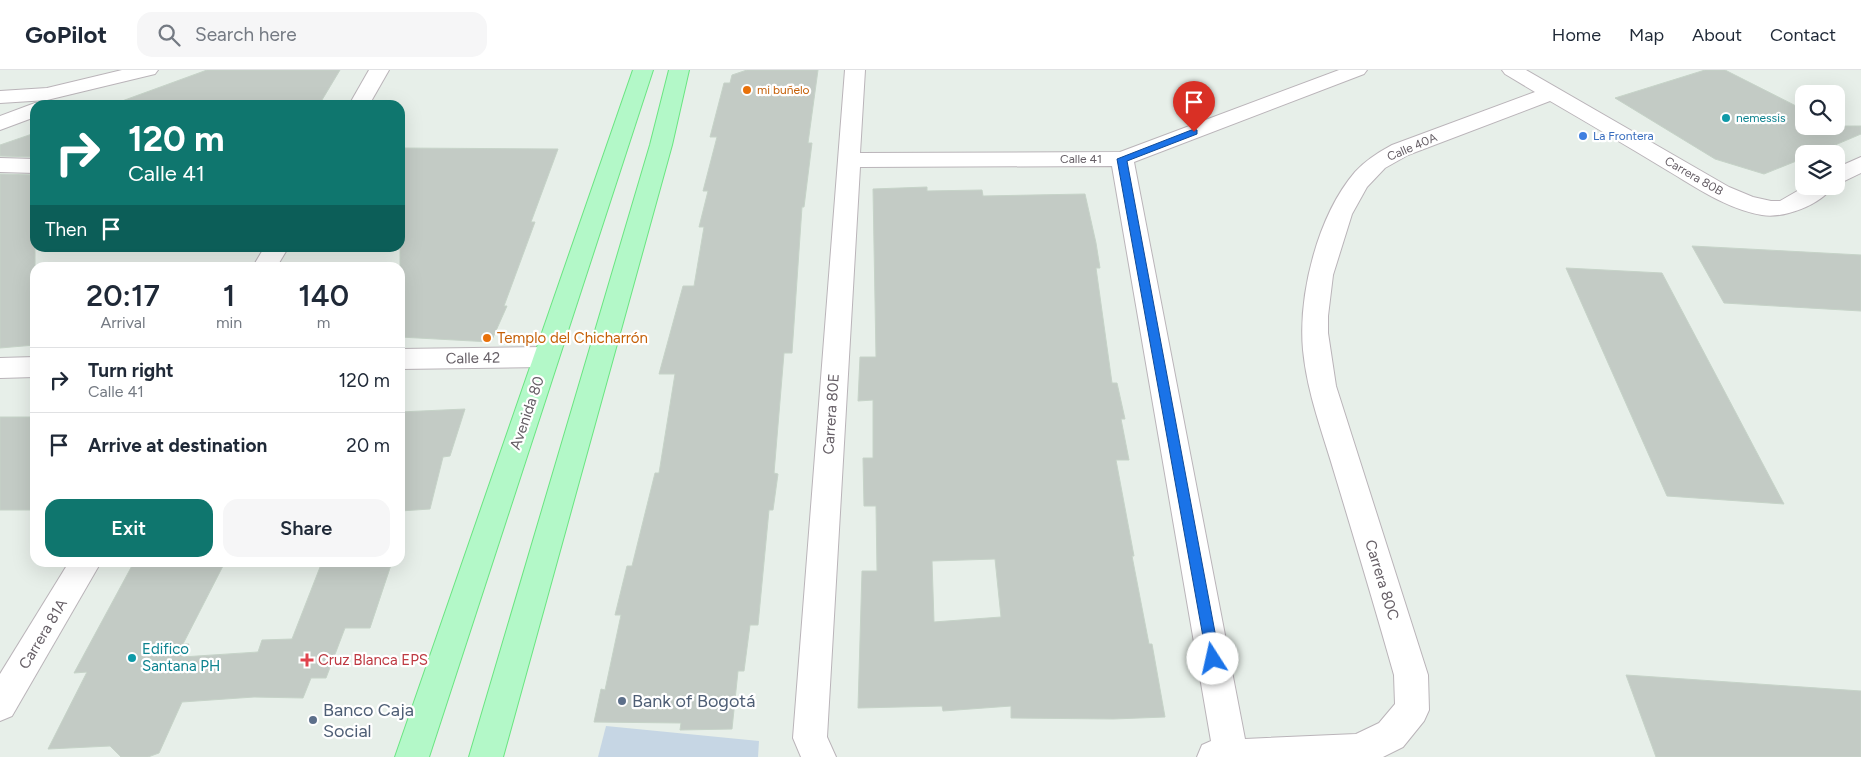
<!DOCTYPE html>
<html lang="en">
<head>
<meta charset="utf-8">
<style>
  :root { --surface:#fff; --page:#f6f6f7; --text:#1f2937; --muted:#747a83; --line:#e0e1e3; --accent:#0f766e }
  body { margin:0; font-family:Figtree,sans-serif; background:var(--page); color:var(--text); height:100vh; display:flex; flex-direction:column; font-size:19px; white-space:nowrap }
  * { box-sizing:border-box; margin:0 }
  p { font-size:16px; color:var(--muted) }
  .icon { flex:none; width:28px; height:28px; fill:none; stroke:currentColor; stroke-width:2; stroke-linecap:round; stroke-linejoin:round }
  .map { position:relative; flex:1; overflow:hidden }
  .sheet { position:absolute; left:30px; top:192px; width:375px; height:305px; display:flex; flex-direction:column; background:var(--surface); border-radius:15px; box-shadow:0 5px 20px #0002 }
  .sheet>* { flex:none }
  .top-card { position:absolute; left:30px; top:30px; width:375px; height:152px; border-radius:15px; box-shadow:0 5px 20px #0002; background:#0f766e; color:#fff; overflow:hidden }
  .tools { position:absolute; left:1795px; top:15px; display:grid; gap:10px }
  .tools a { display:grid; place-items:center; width:50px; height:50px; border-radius:10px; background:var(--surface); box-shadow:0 5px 20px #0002; font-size:25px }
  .pin { position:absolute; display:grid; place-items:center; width:42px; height:42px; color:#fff; margin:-51px -21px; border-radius:50% 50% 50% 0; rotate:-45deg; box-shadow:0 0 5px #0007 }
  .pin .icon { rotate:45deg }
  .me { position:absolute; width:55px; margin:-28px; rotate:350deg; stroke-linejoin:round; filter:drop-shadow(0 0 4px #0008) }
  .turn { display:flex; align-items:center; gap:18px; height:105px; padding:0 15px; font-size:22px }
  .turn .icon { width:65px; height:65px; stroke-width:2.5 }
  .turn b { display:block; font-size:35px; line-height:42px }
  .then { display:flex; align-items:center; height:48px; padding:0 15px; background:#0003; gap:10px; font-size:19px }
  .eta { display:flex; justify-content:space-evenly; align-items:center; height:85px; text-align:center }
  .eta b { font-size:30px; font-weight:600; line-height:35px }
  .primary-button { display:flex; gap:10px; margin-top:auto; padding:10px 15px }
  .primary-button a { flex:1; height:58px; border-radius:15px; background:var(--accent); color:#fff; font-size:20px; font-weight:600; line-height:58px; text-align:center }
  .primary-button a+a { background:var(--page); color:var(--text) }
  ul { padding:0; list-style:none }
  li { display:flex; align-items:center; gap:15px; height:65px; padding:0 15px; border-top:1px solid var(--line) }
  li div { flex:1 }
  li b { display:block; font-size:19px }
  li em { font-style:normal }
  header { display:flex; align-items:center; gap:30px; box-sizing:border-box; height:70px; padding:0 25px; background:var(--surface); border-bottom:1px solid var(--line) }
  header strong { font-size:24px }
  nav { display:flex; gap:28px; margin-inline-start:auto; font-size:18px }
  .search { width:350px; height:45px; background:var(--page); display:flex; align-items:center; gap:12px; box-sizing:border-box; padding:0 18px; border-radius:15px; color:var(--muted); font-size:19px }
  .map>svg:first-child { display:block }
  .green { fill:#c6d6e4 }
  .building { fill:#c3cbc5; stroke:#c6d3c8; fill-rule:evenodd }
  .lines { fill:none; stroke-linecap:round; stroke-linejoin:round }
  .minor-casing { stroke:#bab4b9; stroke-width:2 }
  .major-casing { stroke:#6ae582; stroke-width:2 }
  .minor { fill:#fff; fill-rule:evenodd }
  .major { fill:#b3f8c8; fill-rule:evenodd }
  .route { fill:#1a73e8; stroke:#114b97 }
  .food-dot { fill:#e8710a; stroke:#fff; stroke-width:2 }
  .culture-dot { fill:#0f9aa8; stroke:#fff; stroke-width:2 }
  .shop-dot { fill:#3f7fe0; stroke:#fff; stroke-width:2 }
  .health-dot { fill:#e0444e; stroke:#fff; stroke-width:2 }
  .service-dot { fill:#5c6f8a; stroke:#fff; stroke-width:2 }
  .labels { text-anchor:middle; stroke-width:4.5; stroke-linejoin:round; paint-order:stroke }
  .far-food-label { font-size:12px; fill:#c56008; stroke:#fff; text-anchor:start }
  .far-culture-label { font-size:12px; fill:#0d838f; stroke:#fff; text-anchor:start }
  .far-shop-label { font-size:12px; fill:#366cbe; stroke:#fff; text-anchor:start }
  .far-street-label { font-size:12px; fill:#655e65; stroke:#fff }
  .food-label { font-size:15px; fill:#c56008; stroke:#fff; text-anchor:start }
  .street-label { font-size:15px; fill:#655e65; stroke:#fff }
  .culture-label { font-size:15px; fill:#0d838f; stroke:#fff; text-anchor:start }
  .health-label { font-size:15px; fill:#be3a42; stroke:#fff; text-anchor:start }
  .near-service-label { font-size:18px; fill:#4e5e75; stroke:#fff; text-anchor:start }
</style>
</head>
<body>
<header>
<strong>GoPilot</strong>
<div class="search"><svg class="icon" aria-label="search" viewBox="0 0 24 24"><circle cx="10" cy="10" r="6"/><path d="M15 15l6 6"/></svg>Search here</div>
<nav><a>Home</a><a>Map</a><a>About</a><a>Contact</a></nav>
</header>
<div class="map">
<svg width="1861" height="687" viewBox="0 0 1861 687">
  <rect width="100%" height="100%" fill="#e7efe9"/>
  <path class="green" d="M606,656L759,671L758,687H598Z"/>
  <g class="building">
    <path d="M207,0H340L319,35H122V31Z"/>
    <path d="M747,0H818L808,73H812L804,137H802L792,283H784L774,403L778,404L773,440H769L758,555H750L744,601H738L732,659L680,660L681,653L594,652L601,619L605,620L621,545H615L627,496H632L655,403H659L675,304H659L683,216H694L704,157H699L708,121H703L717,67H710L724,13H730L732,5Z"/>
    <path d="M1705,0H1725L1804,40V56H1861V64L1814,84H1804V88L1764,104L1715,89L1615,28Z"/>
    <path d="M35,63V87L0,86V75Z"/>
    <path d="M400,78L558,79L531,152H535L504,236H507L491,272L400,267Z"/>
    <path d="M0,104L35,105V275L0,278Z"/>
    <path d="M927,117V121L982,120L983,126L1085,124L1096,173L1100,198H1096L1112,313H1117L1125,349H1121L1129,390H1116L1134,486H1132L1149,574H1152L1165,647L1113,649L1011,648V636L943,641L942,636L858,638L862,501H877L876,436H864L863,388H873V330L858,331L860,287H876L873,119ZM995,489L1001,547L934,552L932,491Z"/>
    <path d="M1692,176L1861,185V241L1724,233Z"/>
    <path d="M1566,198L1662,203L1784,434L1667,426Z"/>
    <path d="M465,339L450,386L443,387L430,439L400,441V342Z"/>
    <rect x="0" y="347" width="35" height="93"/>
    <path d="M134,492H225L183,574H189L182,587L258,582L262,570L292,569L322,492H392L370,558H345L326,608H311L303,628L254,627L182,632L159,683L148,687H121L110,676L48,679L87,602L74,603Z"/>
    <path d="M1626,605L1861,621V687H1656Z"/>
  </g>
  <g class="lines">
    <defs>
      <g id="minor">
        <path d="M122,0H158L155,4L47,30L0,33V21L47,18Z"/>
        <path d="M369,0H389L369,35H349Z"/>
        <path d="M845,0H865L860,83L1120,82L1339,0H1367L1364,4L1134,92L1245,669L1356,664L1379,653L1395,634L1394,605C1375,538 1355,471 1335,405C1323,364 1307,323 1303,280C1298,224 1318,145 1355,102C1366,90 1379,82 1392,75L1535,22L1505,4L1502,0H1526L1729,117L1753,127L1771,131H1780L1806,116H1833C1821,135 1783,149 1762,145C1726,139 1696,117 1665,99C1627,76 1588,53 1550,31L1408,85L1385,98L1367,117L1352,144L1333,205L1328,246V263L1336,316L1428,605L1429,640L1424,651L1403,677L1383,687H1197L1202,675L1211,671L1112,96L860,97L827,667L836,687H801L793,668Z"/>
        <path d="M35,33L43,35H35V47L0,60V46Z"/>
        <path d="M1861,87V103L1836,115V98Z"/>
        <path d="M0,88L35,89V103L0,102Z"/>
        <path d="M264,178H288L276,198H252Z"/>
        <path d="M546,277L555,280L559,287L555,294L546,297L400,299V279Z"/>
        <path d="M35,287V307L0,308V288Z"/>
        <path d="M69,492H101L12,646L0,651V604Z"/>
      </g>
      <g id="major">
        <path d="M633,0H653L429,687H395Z"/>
        <path d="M669,0H689L672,75L503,687H469L650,75Z"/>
      </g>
    </defs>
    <use href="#minor" class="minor-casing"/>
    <use href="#major" class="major-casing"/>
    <use href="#minor" class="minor"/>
    <use href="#major" class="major"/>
  </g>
  <path class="route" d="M1194,59L1197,60V64L1127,91L1220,589L1218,594L1213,596L1209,594L1207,589L1117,89Z"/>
  <g class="food-dot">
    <circle cx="747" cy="20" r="5"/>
    <circle cx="487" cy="268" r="5"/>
  </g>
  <g class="culture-dot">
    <circle cx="1726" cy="48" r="5"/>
    <circle cx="132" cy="588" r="5"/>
  </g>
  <circle class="shop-dot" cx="1583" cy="66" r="5"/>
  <path class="health-dot" d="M304.5 582.5h5v5h5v5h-5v5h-5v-5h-5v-5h5z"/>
  <g class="service-dot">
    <circle cx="622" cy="631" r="5"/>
    <circle cx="313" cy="650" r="5"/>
  </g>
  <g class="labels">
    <g class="far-food-label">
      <text x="757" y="24">mi buñelo</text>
    </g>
    <g class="far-culture-label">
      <text x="1736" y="52">nemessis</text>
    </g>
    <g class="far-shop-label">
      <text x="1593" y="70">La Frontera</text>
    </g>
    <g class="far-street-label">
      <text transform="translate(1412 77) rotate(-23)" y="4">Calle 40A</text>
      <text x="1081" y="93">Calle 41</text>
      <text transform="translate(1694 106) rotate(30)" y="4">Carrera 80B</text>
    </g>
    <g class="food-label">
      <text x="497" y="273">Templo del Chicharrón</text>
    </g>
    <g class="street-label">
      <text transform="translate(473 288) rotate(-1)" y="5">Calle 42</text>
      <text transform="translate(527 343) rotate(-71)" y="5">Avenida 80</text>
      <text transform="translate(831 344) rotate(-86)" y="5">Carrera 80E</text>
      <text transform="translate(1382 510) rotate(73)" y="5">Carrera 80C</text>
      <text transform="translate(43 564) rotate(-59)" y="5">Carrera 81A</text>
    </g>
    <g class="culture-label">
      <text x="142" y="584">Edifico<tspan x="142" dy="17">Santana PH</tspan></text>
    </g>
    <g class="health-label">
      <text x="318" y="595">Cruz Blanca EPS</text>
    </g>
    <g class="near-service-label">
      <text x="632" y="637">Bank of Bogotá</text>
      <text x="323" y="646">Banco Caja<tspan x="323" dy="21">Social</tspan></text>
    </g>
  </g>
</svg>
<div class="tools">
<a><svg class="icon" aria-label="search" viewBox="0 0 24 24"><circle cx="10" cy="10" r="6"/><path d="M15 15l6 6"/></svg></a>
<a><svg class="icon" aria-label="layers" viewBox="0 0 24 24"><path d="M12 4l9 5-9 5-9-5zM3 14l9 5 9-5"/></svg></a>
</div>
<div class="pin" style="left:1194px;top:62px;background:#d93025"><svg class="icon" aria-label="arrive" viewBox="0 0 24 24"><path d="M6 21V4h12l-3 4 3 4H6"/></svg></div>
<svg class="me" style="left:1213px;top:589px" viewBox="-20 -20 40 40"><circle r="19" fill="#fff"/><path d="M0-13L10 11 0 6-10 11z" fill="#1a73e8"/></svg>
<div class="top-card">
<div class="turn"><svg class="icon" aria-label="right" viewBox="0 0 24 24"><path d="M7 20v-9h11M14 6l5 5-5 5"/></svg><div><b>120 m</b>Calle 41</div></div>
<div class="then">Then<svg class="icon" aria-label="arrive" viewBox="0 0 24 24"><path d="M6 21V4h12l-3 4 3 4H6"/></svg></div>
</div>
<section class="sheet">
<div class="eta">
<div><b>20:17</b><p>Arrival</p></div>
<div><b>1</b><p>min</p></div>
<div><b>140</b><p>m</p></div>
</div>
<ul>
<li><svg class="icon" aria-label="right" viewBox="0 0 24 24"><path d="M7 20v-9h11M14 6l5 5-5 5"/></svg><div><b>Turn right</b><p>Calle 41</p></div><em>120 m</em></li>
<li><svg class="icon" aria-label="arrive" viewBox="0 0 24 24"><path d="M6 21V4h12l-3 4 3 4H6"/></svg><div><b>Arrive at destination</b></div><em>20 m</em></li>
</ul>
<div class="primary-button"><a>Exit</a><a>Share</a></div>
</section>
</div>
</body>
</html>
